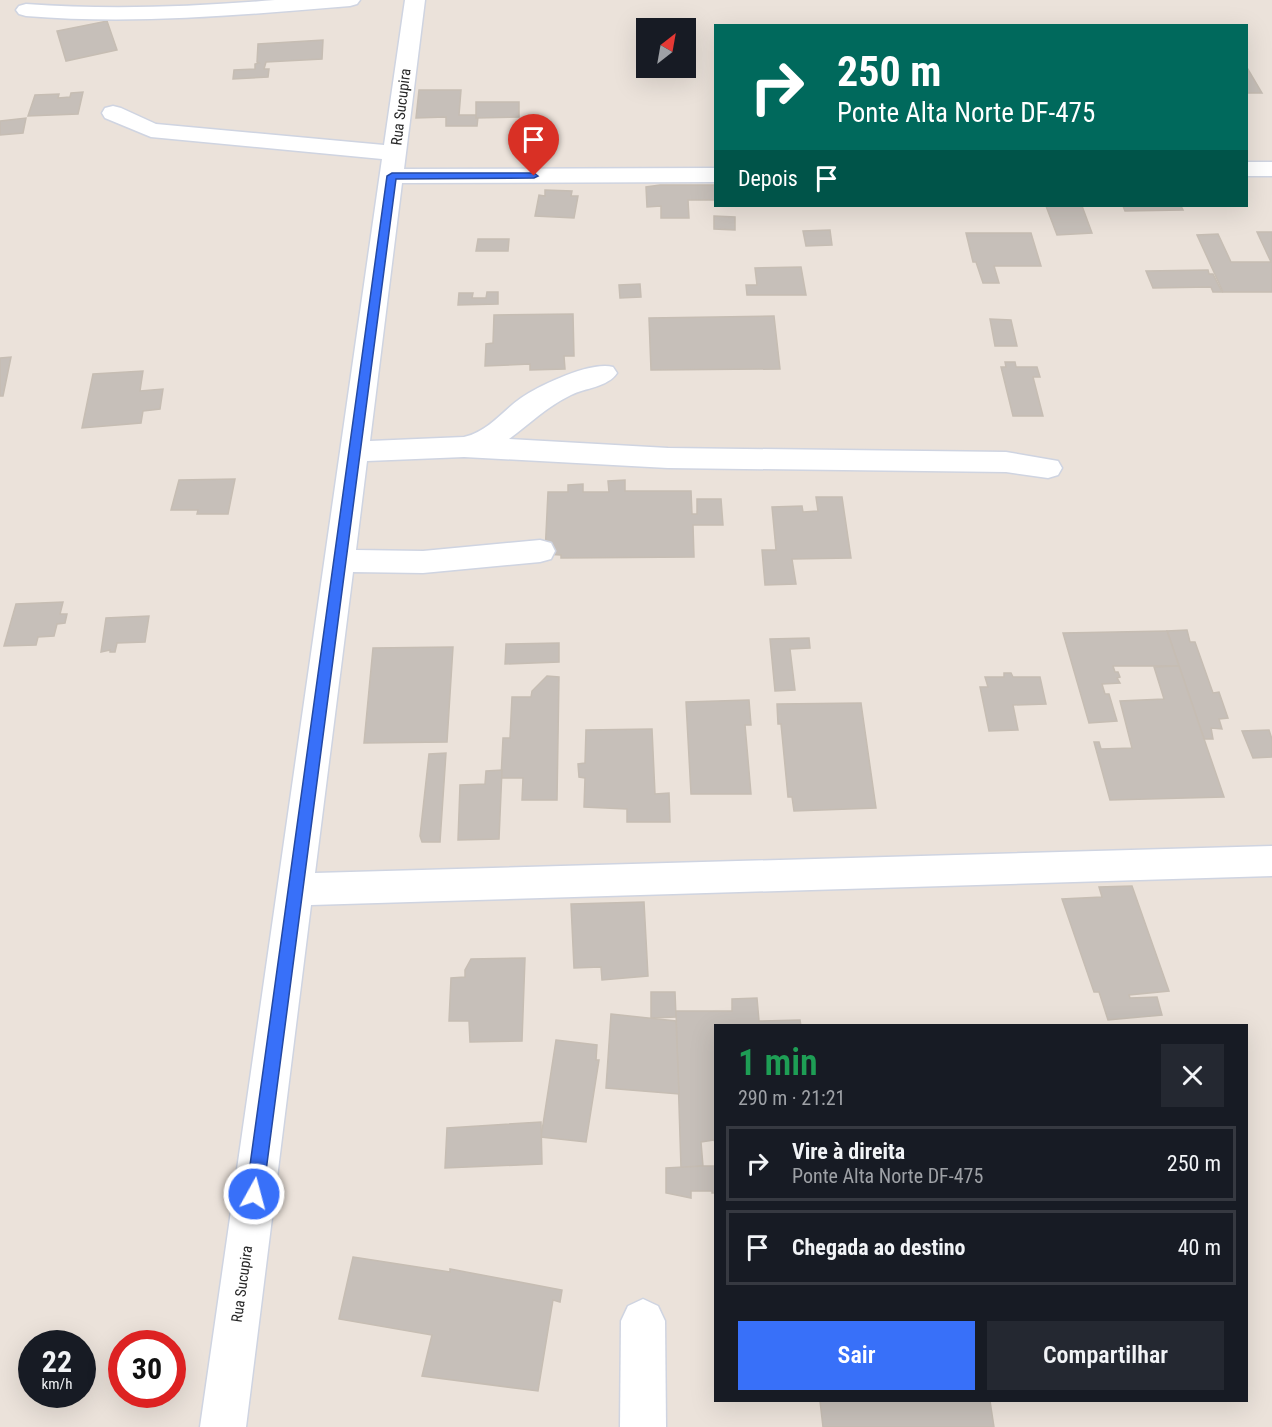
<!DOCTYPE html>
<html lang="pt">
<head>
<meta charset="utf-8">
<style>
  :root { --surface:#171b24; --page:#242831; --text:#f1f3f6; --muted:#9ea1a6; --line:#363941; --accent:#3870f9 }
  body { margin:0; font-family:"Roboto Condensed",sans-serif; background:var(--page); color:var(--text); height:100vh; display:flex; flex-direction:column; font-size:22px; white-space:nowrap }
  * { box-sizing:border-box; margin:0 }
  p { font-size:20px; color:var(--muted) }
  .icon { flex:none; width:33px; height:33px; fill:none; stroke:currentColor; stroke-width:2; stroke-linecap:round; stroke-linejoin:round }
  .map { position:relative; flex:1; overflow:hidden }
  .sheet { position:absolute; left:714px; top:1024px; width:534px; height:378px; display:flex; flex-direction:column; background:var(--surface); border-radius:0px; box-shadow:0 6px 24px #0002 }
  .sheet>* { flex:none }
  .hud { position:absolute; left:714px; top:24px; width:534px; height:183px; border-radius:0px; box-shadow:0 6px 24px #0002; background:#00695c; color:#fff; overflow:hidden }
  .needle { width:39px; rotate:31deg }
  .fabs { position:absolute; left:636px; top:18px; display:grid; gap:12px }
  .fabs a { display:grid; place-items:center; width:60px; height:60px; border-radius:0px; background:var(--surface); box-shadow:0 6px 24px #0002; font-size:30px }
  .speed { position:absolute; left:18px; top:1330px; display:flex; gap:12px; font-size:30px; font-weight:700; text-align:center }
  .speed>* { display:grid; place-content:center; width:78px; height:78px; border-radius:50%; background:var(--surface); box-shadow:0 6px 24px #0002; line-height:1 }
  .speed small { font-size:15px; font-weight:400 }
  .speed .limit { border:9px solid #d22; background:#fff; color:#111 }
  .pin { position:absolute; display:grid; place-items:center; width:51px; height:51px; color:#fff; margin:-62px -26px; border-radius:50% 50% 50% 0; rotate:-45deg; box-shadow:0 0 6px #0007 }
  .pin .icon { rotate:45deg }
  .me { position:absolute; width:66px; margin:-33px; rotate:7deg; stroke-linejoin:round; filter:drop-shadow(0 0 4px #0008) }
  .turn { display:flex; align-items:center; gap:21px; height:126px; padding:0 24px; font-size:27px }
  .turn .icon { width:78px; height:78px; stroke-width:2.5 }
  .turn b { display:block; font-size:42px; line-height:51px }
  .then { display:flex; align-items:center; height:57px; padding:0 24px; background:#0003; gap:12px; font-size:22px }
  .round { display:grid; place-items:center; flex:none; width:63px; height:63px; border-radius:0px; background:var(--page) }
  .summary { display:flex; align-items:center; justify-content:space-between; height:102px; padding:0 24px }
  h1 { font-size:36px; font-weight:600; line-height:45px; color:#1e9e55 }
  .button { display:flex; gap:12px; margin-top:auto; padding:12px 24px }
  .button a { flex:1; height:69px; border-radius:0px; background:var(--accent); color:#fff; font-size:24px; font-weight:600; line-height:69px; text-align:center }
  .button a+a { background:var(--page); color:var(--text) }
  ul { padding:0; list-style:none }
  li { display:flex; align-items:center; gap:18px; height:75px; margin:0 12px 9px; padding:0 12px; border:3px solid var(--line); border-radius:0px }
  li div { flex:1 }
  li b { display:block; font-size:22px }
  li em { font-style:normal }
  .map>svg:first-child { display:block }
  .building { fill:#c6bfb9; stroke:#c6bdb3; stroke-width:1.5 }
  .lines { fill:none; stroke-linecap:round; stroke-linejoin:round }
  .minor-casing { stroke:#cfd4e1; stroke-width:3 }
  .minor { fill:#fff; fill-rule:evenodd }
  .route { fill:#3870f9; stroke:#2449a2; stroke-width:1.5 }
  .labels { text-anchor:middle; stroke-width:4.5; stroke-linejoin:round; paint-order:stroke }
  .street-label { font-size:15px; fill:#282828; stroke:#fff }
</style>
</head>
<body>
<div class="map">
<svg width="1272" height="1427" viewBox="0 0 1272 1427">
  <rect width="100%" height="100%" fill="#ebe2da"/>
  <g class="building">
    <path d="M107,21L117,50L66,61L57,31Z"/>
    <path d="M323,40L322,59L266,62L264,69H269L268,77L233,79L234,70L255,69V64L259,63L257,62L258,44Z"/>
    <path d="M1246,66L1262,93H1246Z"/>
    <path d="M419,90H461L459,115H476V118L478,117L477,126H446V117L416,118Z"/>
    <path d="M83,92L78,114L28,116L35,95L59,94L58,98L70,97L71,93Z"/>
    <path d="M476,102H519V117L476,118Z"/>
    <path d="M26,118L23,133L0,135V121Z"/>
    <path d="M660,185H716V200H688L689,218H661V206L647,207L646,187Z"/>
    <path d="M545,190L572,191L571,196H578L574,218L535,216L539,195L545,196Z"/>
    <path d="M1046,206H1082L1092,233L1057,235Z"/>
    <path d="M1123,206H1181L1183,210L1125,211Z"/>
    <path d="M714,216L735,217V230L714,229Z"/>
    <path d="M830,230L832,245L806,246L803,231Z"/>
    <path d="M1257,232H1272V292H1223L1197,235L1218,234L1231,262H1271Z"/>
    <path d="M966,233H1031L1041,266H994L999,283H983L976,262H973Z"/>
    <path d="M478,239H509L508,251H476Z"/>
    <path d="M801,267L806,295H747L746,285H757L755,268Z"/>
    <path d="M1208,270L1209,274H1213L1222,292H1213L1211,287L1153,288L1146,271Z"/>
    <path d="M640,284L641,297L620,298L619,285Z"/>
    <path d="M487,292H498V304L458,305L459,293H473L472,298H486Z"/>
    <path d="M573,314L574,356H564L565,369L530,370V364L485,366L486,344L493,343L494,315Z"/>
    <path d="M774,316L780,369L651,370L649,318Z"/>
    <path d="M990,319L1011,320L1017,346H995Z"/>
    <path d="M11,357L3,396H0V358Z"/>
    <path d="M1005,362H1015L1016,367H1037L1040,377H1033L1043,416H1013L1001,367H1006Z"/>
    <path d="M143,371L140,391L163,389L160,409L143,411L141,423L82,428L93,374Z"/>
    <path d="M235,479L228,514H197L198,510H171L179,480Z"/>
    <path d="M625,480V491H691L692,514H697V499H721L723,525H693L694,557L561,558V555L545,554L548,492H568V485L583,484V492H609L608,481Z"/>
    <path d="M816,497H842L851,558L792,559L796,584L765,585L762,550H776L772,507L802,506L803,512L818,511Z"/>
    <path d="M63,602L60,614H67L65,623L57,624L54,636L38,637L36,645L4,646L16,604Z"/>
    <path d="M149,616L145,642L117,643L115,652H110V650L101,652L106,618Z"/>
    <path d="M1187,630L1190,642H1195L1213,693L1219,692L1228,718L1219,719L1222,729L1211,728L1213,739H1204L1167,631Z"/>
    <path d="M1167,631L1179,666H1113L1115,672H1118L1120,677L1117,678L1120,683L1102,684L1105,694H1109L1117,721L1089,723L1063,633Z"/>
    <path d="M809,638L810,648L790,649L795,690L775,691L770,639Z"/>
    <path d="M559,643V662L505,664L506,644Z"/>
    <path d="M453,647L447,742L364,743L373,648Z"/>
    <path d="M1179,666L1224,797L1110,800L1094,742H1099L1101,749L1132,748L1120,701L1164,699L1154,667Z"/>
    <path d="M1004,673H1011L1013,677H1040L1046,704L1013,705L1018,730L989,731L980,687H988L985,677H1004Z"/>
    <path d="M547,676L559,677L557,800H522L523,778H501L503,738H510L512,697H531L532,691Z"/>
    <path d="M749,700L751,725H745L751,794H691L686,702Z"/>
    <path d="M861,703L876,808L794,811L792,797H788L781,724H778L777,704Z"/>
    <path d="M652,729L655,794L669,793L670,822H627V809L584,807L585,778L579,777L578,764L585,763L586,730Z"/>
    <path d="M1269,730L1272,739V757L1253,758L1242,731Z"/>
    <path d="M446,753L440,842H422L420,836L429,754Z"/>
    <path d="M502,770L499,839L458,840L460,785L485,784L486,771Z"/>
    <path d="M1132,886L1169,991L1129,995L1130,998L1157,997L1162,1015L1108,1020L1099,992H1094L1062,899L1102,897L1099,887Z"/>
    <path d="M644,902L648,976L602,980L601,967L574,968L571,904Z"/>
    <path d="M525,958L522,1041L470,1042L469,1021H449L451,978L465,977V970L471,959Z"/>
    <path d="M651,992H675L676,1017L651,1018Z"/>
    <path d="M757,998L759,1021L800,1020L801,1026H716V1145L714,1140L701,1142L703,1166L681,1168L676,1011H732V999Z"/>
    <path d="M611,1014L676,1021L679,1094L606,1088Z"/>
    <path d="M556,1040L597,1045L596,1060H599L586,1142L541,1137Z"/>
    <path d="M541,1122L542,1164L445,1168L447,1128Z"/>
    <path d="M703,1166H716V1193H712V1191H691V1198L666,1193V1168Z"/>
    <path d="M353,1257L450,1272V1269L562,1290L560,1302L553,1300L538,1391L422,1376L432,1335L339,1319Z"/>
    <path d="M820,1401H990L994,1427H823Z"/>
  </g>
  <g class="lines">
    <defs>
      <g id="minor">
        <path d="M275,0H360L357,4L350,6C242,15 134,25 26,16L19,14L16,10L19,6L26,4C109,10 192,7 275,0Z"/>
        <path d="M405,0H425L404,169L716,168V182L402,183L370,441L464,437C489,431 501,412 521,398C540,385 591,361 613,367L617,373C608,387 585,388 571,395C546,407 531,423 509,439L668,448L1006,452L1058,461L1062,468L1058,475L1048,478L1006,472L668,468L464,457L367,461L356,550L423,551L540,540L551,543L555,551L551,559L540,562L423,573L353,572L315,873L1272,846V876L311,905L246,1427H200L382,159L151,137L105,118L102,113L105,108L113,106L121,108L156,124L384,145Z"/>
        <rect x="1246" y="162" width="26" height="14"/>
        <path d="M643,1299L658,1306L665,1321L666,1427H620L621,1321L628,1306Z"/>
      </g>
    </defs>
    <use href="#minor" class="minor-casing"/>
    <use href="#minor" class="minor"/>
  </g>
  <path class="route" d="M392,173H534L538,176L534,178L396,179L263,1194L260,1200L254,1202L248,1200L246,1194L387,176Z"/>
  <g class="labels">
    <g class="street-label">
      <text transform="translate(401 107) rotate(-83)" y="5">Rua Sucupira</text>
      <text transform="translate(242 1284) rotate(-82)" y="5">Rua Sucupira</text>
    </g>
  </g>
</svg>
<div class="fabs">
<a><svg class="needle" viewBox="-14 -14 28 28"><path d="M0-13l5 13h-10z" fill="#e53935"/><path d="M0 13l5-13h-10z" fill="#9ea1a6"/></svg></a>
</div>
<div class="speed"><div>22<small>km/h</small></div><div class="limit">30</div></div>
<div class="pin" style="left:534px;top:176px;background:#d93025"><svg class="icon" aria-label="arrive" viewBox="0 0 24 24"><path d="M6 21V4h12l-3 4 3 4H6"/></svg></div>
<svg class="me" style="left:254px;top:1194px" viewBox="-20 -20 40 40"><circle r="17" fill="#3870f9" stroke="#fff" stroke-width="3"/><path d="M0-11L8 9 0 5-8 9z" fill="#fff"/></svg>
<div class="hud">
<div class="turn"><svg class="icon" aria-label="right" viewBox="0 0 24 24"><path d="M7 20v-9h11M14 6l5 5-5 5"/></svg><div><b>250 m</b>Ponte Alta Norte DF-475</div></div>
<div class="then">Depois<svg class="icon" aria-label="arrive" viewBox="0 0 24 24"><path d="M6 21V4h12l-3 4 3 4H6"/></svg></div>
</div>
<section class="sheet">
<div class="summary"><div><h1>1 min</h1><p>290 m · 21:21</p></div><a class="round"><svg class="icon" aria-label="close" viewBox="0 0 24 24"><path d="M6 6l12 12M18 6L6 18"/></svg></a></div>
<ul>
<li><svg class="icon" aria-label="right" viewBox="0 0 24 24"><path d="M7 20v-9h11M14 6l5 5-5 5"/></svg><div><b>Vire à direita</b><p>Ponte Alta Norte DF-475</p></div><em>250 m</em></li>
<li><svg class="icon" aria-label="arrive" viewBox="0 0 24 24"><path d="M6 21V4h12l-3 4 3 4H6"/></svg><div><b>Chegada ao destino</b></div><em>40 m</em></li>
</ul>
<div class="button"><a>Sair</a><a>Compartilhar</a></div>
</section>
</div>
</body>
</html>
